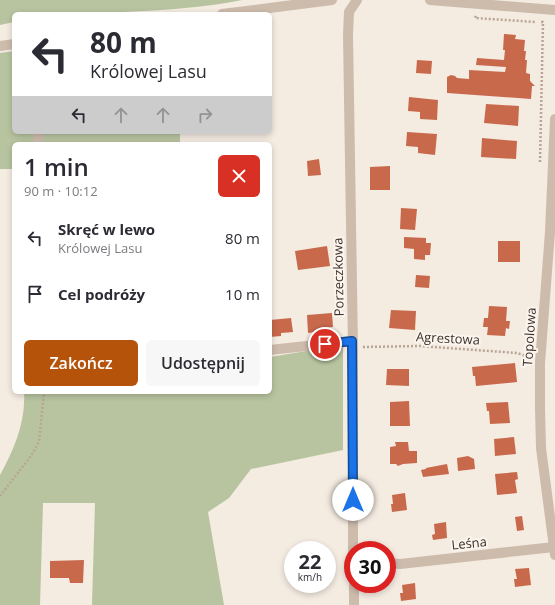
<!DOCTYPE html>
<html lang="pl">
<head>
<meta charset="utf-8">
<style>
  :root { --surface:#fff; --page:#f7f7f7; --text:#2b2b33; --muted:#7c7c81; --accent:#b45309 }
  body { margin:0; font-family:"Open Sans",sans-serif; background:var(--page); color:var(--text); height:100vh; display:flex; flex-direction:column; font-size:15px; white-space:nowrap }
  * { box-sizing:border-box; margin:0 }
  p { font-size:13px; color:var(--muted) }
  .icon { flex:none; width:22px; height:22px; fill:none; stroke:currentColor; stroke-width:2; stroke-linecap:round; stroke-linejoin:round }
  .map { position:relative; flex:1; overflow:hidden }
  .side { position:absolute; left:12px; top:142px; width:260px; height:252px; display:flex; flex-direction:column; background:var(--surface); border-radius:6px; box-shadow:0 2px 6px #0003 }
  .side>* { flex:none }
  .top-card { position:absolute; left:12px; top:12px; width:260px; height:122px; border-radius:6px; box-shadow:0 2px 6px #0003; background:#fff; color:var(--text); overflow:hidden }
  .speed { position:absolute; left:284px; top:541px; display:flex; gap:8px; font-size:20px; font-weight:700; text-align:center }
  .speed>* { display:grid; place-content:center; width:52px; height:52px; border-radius:50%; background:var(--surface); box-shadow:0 2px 6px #0003; line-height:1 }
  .speed small { font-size:10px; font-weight:400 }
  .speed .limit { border:6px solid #d22; background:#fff; color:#111 }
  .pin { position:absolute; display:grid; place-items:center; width:34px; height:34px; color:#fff; margin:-17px; border:2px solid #fff; border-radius:50%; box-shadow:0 1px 4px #0007 }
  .me { position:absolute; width:44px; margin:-22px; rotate:0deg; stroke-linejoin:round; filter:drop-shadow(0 0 3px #0008) }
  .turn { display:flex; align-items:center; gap:14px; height:84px; padding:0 12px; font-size:18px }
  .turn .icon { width:52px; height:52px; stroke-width:2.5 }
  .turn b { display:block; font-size:28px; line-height:34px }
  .lanes { display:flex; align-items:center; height:38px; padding:0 12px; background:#0003; justify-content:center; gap:20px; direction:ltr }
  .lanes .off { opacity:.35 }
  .round { display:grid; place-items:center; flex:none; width:42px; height:42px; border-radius:6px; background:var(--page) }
  .headline { display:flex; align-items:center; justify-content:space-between; height:68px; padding:0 12px }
  h1 { font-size:24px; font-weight:600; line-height:30px }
  .action { display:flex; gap:8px; margin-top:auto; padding:8px 12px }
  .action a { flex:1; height:46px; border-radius:6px; background:var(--accent); color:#fff; font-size:16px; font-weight:600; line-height:46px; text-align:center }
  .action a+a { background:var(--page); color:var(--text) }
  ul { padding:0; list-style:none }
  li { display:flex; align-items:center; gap:12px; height:56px; padding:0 12px }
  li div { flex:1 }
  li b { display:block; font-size:15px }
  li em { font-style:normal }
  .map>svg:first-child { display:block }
  .green { fill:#b8c4a0 }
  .building { fill:#c8694b }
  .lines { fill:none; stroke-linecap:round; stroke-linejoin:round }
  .path { stroke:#b9a596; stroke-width:2.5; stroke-dasharray:2 2; stroke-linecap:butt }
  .minor { stroke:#cdbbac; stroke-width:10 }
  .route-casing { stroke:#114b97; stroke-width:10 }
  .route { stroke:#1a73e8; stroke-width:7 }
  .labels { text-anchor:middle; stroke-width:4; stroke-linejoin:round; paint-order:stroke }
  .street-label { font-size:13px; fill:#3b302b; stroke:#fbf5ee }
</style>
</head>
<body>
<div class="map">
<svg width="555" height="605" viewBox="0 0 555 605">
  <rect width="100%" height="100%" fill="#f4ebe1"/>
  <g class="green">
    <path d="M0,0H242C203,8 163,10 124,12C87,13 51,14 14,14V22L0,25Z"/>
    <path d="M14,51V132H180V144H14V169H0V53Z"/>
    <path d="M343,345V450L251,469L229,498L208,512L224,605H92L95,503H43L40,605H0V475C14,450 26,421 24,392H270V357Z"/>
  </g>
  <g class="building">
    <path d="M504,34L516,35L515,39L525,40L524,51H526L525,60H527L526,73L530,74V81L535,86H532L531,99L447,93V77L451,75L455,76L457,78L469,79V70L505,72L506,67L476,65L477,58L504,60L505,50H503Z"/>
    <path d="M417,60L432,61L431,74L416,73Z"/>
    <path d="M409,97L438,100L437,120L420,119V112L408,111Z"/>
    <path d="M486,104L519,106L518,126L484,123Z"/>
    <path d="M407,132L437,134L435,155L418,153V147L406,146Z"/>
    <path d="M482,138L517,141L516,159L481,157Z"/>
    <path d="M319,159L321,175L308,176L307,161Z"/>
    <path d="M390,166V190H370V167Z"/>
    <path d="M401,208L417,209L415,230L400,229Z"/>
    <path d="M404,237L426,238V243H431L430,255H425V260L414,259V249L404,248Z"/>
    <rect x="498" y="241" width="22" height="21"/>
    <path d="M327,246L330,266L298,270L295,251Z"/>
    <path d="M416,275L430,276L429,288L415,287Z"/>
    <path d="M489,306L507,307L506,321H510L509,329L506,328L505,336L487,335L488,327H483L484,318H488Z"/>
    <path d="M391,310L416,311L415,330L389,328Z"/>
    <path d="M332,313L333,327L321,328L322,331L308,333L307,315Z"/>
    <path d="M291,318L293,332L281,333V336L270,337V320Z"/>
    <path d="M515,363L517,382L476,386L475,376H473L472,367Z"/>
    <path d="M387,369H409V386L386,385Z"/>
    <path d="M409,401L410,426H390V402Z"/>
    <path d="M508,402L510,423L490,424L489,411H487L486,403Z"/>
    <path d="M514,437L516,454L495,456L494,439Z"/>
    <path d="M395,442H408L409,451H417V463L403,464L398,466L396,464H390V447L396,446Z"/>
    <path d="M468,456L474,459L475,469L458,471L457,458Z"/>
    <path d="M447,464L449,474L423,477L421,470L426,469V468Z"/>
    <path d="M517,472L518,479L515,480L517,493L497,495L495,474Z"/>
    <path d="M405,493L407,510L392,512L391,504H393L392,495Z"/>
    <path d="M522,516L524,530L517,531L515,517Z"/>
    <path d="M446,522L447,538L433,540L432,535L435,534L434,524Z"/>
    <path d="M84,560L83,583H70L69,578H50V561Z"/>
    <path d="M529,568L531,585L515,587L514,579H517L515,569Z"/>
    <path d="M415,583L416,599L401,601L400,593H403L402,585Z"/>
  </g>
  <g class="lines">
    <g class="path">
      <path d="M476,16L475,18L536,22"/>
      <path d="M540,162L543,22H541"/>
      <path d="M363,347L420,346L517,353L529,357"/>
      <path d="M0,496L31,456L39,442L44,392"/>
    </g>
    <g class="minor">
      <path d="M430,0L555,10"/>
      <path d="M222,14L332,0"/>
      <path d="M0,46L14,44"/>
      <path d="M555,119L550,232L540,363V408L541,448L555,555"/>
      <path d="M38,144L39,132"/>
      <path d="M270,350L352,341"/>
      <path d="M387,563L400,564L554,547"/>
      <path d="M353,566V348L348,35L349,12L357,0"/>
      <path d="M354,584V605"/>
    </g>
  </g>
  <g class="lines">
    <defs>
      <path id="route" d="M325,344L352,341L353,500"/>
    </defs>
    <use href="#route" class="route-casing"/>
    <use href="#route" class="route"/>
  </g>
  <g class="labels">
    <g class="street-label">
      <text transform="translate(338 277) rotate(-91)" y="5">Porzeczkowa</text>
      <text transform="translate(529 337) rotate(-86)" y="5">Topolowa</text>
      <text transform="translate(448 338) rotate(3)" y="5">Agrestowa</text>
      <text transform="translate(469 543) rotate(-6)" y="5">Leśna</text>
    </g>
  </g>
</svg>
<div class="speed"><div>22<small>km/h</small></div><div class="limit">30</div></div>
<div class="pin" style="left:325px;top:344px;background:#d93025"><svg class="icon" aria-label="arrive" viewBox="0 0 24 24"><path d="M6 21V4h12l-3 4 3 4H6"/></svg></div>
<svg class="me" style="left:353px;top:500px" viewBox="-20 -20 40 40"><circle r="19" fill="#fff"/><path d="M0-13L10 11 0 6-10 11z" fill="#1a73e8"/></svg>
<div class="top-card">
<div class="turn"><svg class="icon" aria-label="left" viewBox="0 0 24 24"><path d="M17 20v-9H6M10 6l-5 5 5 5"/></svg><div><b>80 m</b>Królowej Lasu</div></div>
<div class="lanes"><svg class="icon" aria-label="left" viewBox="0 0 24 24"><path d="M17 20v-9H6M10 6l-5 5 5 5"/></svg><svg class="icon off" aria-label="ahead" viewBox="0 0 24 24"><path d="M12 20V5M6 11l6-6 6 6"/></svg><svg class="icon off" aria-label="ahead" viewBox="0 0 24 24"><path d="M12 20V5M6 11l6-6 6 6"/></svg><svg class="icon off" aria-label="right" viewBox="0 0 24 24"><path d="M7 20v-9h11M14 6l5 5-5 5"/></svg></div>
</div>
<section class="side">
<div class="headline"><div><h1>1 min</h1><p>90 m · 10:12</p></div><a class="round" style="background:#d93025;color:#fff"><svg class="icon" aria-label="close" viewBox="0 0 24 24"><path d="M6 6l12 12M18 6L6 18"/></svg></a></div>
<ul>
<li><svg class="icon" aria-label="left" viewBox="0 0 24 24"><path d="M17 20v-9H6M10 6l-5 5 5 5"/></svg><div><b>Skręć w lewo</b><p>Królowej Lasu</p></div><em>80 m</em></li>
<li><svg class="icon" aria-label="arrive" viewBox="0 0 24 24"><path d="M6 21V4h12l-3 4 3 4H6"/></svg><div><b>Cel podróży</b></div><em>10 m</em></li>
</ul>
<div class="action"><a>Zakończ</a><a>Udostępnij</a></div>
</section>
</div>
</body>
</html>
